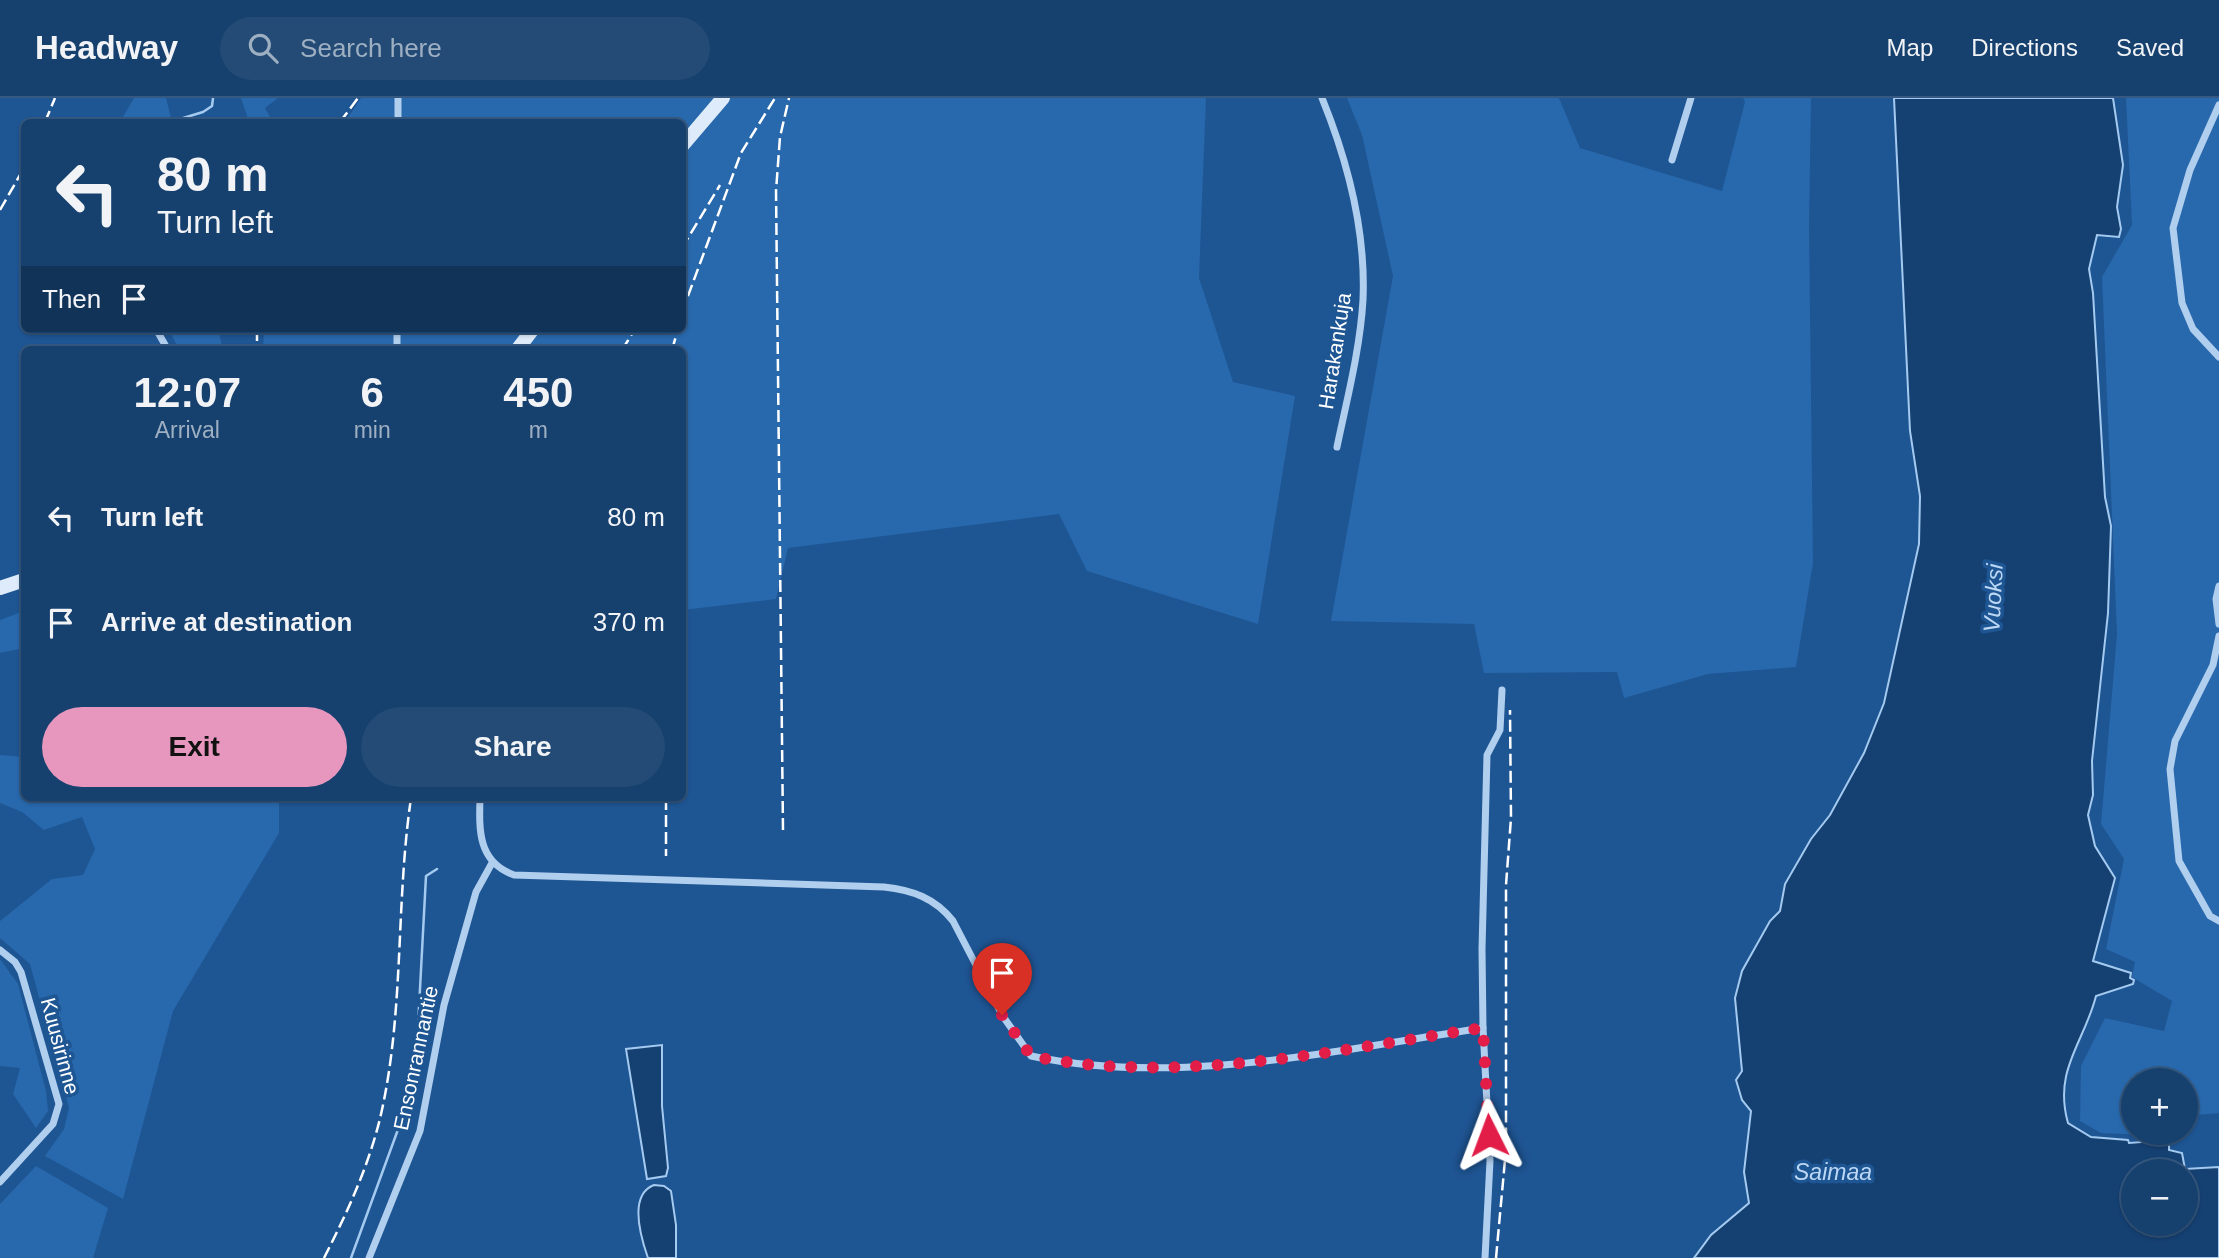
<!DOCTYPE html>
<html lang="en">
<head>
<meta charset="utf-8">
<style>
  :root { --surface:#16406e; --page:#234b76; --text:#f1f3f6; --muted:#9eafc2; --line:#355981; --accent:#e797bd }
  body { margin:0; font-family:Helvetica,sans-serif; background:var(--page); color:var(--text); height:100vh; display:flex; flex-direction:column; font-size:26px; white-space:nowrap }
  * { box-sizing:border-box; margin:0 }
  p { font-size:23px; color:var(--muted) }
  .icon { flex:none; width:38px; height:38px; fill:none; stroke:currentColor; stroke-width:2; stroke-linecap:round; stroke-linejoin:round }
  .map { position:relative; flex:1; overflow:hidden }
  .sheet { position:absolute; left:21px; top:248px; width:665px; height:455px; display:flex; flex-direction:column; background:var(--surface); border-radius:10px; box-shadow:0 2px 5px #0004,0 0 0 2px var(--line) }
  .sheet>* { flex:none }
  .top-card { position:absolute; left:21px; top:21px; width:665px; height:214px; border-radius:10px; box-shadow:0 2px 5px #0004,0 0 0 2px var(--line); background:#16406e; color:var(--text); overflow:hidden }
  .controls { position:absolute; left:2121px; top:970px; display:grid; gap:14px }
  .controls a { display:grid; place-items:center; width:77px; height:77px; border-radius:50%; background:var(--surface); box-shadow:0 2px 5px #0004,0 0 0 2px var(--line); font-size:35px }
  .pin { position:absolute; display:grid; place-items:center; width:60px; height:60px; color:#fff; margin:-72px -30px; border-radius:50% 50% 50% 0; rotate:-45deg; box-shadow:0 0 7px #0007 }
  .pin .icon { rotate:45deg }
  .me { position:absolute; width:77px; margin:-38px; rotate:357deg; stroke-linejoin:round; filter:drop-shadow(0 0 5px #0008) }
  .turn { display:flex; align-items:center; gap:24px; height:147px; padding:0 21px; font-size:32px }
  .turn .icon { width:91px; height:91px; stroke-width:2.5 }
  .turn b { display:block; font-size:49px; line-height:60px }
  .then { display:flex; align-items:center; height:66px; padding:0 21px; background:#0003; gap:14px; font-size:26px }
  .eta { display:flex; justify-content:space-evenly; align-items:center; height:119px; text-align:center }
  .eta b { font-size:42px; font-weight:700; line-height:49px }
  .primary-button { display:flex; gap:14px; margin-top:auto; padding:14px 21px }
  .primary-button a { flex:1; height:80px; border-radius:42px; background:var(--accent); color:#111; font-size:28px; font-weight:700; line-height:80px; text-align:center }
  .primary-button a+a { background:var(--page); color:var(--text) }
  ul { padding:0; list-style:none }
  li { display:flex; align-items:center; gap:21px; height:105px; padding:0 21px }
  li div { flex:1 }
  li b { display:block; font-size:26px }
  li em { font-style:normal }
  header { display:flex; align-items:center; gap:42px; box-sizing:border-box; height:98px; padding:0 35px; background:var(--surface); border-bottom:2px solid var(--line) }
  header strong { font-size:33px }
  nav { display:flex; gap:38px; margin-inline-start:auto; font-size:24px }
  .search { width:490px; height:63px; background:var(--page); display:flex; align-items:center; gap:18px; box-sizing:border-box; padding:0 24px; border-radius:38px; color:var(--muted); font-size:26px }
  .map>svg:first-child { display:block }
  .green { fill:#2868ac }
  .water { fill:#154072; stroke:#a4caf0; stroke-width:2; fill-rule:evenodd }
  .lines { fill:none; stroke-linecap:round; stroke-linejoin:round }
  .stream { stroke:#a4caf0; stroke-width:2.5 }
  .street { stroke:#b0ceee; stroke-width:7 }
  .secondary { stroke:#ddebfa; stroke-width:14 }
  .rail { stroke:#fff; stroke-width:2.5; stroke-dasharray:12 5; stroke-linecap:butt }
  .route { stroke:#e11d48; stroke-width:12; stroke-dasharray:0 21.6 }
  .labels { text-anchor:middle; stroke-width:7; stroke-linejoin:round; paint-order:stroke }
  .street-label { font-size:21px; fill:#fff; stroke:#1e5593 }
  .water-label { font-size:23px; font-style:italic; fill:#bcd8f5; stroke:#1e5593 }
</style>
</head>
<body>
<header>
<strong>Headway</strong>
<div class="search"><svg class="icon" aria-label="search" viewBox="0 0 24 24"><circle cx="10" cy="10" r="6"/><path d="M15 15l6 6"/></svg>Search here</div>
<nav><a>Map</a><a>Directions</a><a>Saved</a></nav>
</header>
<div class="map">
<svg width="2219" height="1160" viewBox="0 0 2219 1160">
  <rect width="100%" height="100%" fill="#1e5593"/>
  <g class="green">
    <path d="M134,0H166L172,24H120Z"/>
    <path d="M241,0H278L265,10L273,24H249Z"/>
    <path d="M361,0H1206L1199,180L1233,284L1295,298L1258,526L1087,473L1059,416L788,450L776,501L683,512L682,252H263L264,231H682V24H345Z"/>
    <path d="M1347,0H1559L1580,50L1722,93L1745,4L1743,0H1811L1809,129L1813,465L1796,569L1708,576L1624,600L1617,574L1484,575L1474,526L1331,523L1393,178L1362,37Z"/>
    <path d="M2126,0H2219V1015L2186,1018V982H2133V1034H2172L2171,1038L2101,1035L2080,1023L2081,968L2105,920L2164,933L2172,903L2132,879L2135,864L2106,851L2124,761L2101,726L2117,536L2102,179L2132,127Z"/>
    <path d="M168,231H218L223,252H196L177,247Z"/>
    <path d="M24,513V550L0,555V522Z"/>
    <path d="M0,657L24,659V700H279V735L173,913L123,1101L45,1058L64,1031L69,1010L30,866L0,840V823L52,781L83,777L95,751L82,719L44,732L22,714L0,705Z"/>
    <path d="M0,861L18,886L46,993L48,1013L36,1030L13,996L20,970L0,968Z"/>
    <path d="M36,1068L108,1110L93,1160H0V1106Z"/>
  </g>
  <g class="water">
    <path d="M1894,0H2113L2123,67L2117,109L2121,131L2119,139L2097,137L2089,171L2093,195L2105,399L2111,428L2108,515L2092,663L2093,697L2088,717L2095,748L2115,780L2093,863L2131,875L2130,880L2134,882L2133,886L2096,898C2084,945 2053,972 2068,1025L2091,1039L2128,1042L2129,1045L2169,1042V1052L2182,1055L2185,1071L2219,1069V1160H1694L1711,1137L1749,1105L1744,1074L1751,1013L1742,1002L1736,982L1742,973L1735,900L1742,873L1770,823L1780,813L1785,786L1811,741L1830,717L1864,655L1884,605L1919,446L1920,398L1910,333ZM2133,1073H2186V1125H2133Z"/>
    <path d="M662,947V1008L668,1070L666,1078L647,1081L626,951Z"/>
    <path d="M654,1087L664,1088L671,1093L676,1127V1160H648C641,1140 628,1097 654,1087Z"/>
  </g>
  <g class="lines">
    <g class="stream">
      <path d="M170,24L203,14L212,8L213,0"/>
      <path d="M351,1160L415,985L426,778L437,771"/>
    </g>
    <g class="street">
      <path d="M1322,0C1348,64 1366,133 1363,202C1360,252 1347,301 1337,349"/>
      <path d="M2219,7L2190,72L2173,130L2182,205L2193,231L2219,259"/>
      <path d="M398,24V0"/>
      <path d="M1672,62L1691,0"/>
      <path d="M156,231L168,252"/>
      <path d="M397,252V231"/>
      <path d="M2219,488L2216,501L2219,526"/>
      <path d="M2219,538L2213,567L2175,643L2170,671L2179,763L2210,818L2219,823"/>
      <path d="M480,700C479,733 478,764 514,777L884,789C912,792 935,800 953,823L1002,917L1031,958C1177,989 1337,952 1483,930L1482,851L1487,657L1500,632L1502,592"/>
      <path d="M0,852L15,864L21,874L59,1006L53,1026L0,1084"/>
      <path d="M1483,930L1490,1063L1485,1160"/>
      <path d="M369,1160L420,1033L444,907L476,794L492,765"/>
    </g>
    <g class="secondary">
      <path d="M682,48L723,0"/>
      <path d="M517,252L533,231"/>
      <path d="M0,490L24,482"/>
    </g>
    <g class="rail">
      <path d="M45,24L55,0"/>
      <path d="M340,24L358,0"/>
      <path d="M0,112L24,70"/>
      <path d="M682,150L720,87"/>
      <path d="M682,214L741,55L775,0"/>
      <path d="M257,231V252"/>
      <path d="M622,252L635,231"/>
      <path d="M672,252L678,231"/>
      <path d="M666,700V758"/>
      <path d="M783,732L776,93L780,39L789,0"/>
      <path d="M324,1160C349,1111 372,1061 383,1007C404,906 396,802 411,700"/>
      <path d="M1496,1160L1506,1051V787L1511,720L1510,612"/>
    </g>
  </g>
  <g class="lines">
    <path class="route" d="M1002,917L1031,958C1179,988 1335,952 1483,930L1489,1037"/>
  </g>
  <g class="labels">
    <g class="street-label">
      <text transform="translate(1335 253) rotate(-81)" y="7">Harakankuja</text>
      <text transform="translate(60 948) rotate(75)" y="7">Kuusirinne</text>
      <text transform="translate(416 960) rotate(-78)" y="7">Ensonrannantie</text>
    </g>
    <g class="water-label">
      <text transform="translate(1993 500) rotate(-87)" y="8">Vuoksi</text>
      <text x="1833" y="1082">Saimaa</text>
    </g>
  </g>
</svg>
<div class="controls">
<a>+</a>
<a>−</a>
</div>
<div class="pin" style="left:1002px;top:917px;background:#d93025"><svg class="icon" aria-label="arrive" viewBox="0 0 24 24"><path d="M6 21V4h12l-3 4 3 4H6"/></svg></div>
<svg class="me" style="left:1489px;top:1037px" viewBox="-20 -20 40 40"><path d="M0-17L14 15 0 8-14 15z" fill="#e11d48" stroke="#fff" stroke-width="4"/></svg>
<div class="top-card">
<div class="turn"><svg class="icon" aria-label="left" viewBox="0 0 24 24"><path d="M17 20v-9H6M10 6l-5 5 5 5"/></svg><div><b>80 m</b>Turn left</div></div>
<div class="then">Then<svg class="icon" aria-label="arrive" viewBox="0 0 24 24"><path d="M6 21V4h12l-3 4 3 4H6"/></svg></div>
</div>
<section class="sheet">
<div class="eta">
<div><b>12:07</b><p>Arrival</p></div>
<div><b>6</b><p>min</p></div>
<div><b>450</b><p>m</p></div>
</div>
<ul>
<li><svg class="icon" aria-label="left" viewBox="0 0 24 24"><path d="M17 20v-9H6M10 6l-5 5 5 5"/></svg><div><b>Turn left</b></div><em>80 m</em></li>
<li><svg class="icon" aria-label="arrive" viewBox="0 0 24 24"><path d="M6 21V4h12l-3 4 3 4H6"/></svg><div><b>Arrive at destination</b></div><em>370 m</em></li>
</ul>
<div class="primary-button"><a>Exit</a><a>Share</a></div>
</section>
</div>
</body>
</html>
